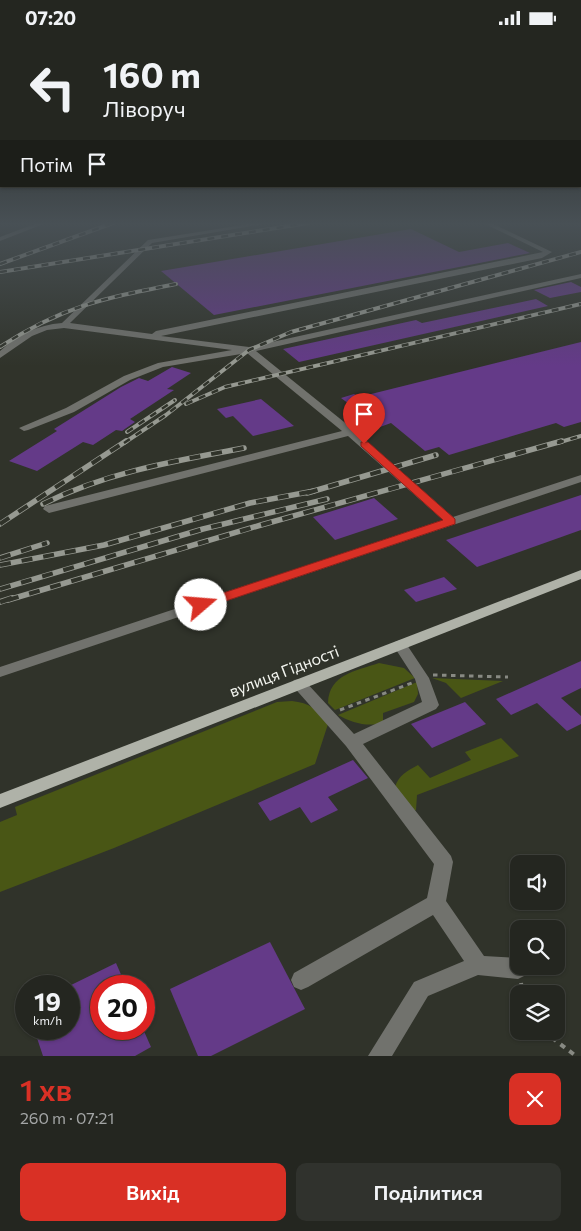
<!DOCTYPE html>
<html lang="uk">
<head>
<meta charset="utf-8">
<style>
  :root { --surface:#242620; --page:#30322d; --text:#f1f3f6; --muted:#a3a5a5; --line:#41433e; --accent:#d93025 }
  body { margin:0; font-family:Commissioner,sans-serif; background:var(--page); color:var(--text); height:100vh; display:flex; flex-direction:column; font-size:19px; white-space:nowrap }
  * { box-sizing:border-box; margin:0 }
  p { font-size:16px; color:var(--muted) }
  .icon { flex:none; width:28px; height:28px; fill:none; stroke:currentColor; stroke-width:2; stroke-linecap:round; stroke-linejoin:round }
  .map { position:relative; height:1021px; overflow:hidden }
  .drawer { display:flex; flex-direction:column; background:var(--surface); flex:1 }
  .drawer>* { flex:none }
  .guide { position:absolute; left:0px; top:0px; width:581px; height:152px; box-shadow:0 1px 4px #0004,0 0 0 1px var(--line); background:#242620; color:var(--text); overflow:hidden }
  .fabs { position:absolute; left:510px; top:820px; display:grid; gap:10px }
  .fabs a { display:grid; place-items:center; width:55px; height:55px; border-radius:10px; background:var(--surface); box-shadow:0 1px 4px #0004,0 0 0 1px var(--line); font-size:25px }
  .speed { position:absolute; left:15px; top:940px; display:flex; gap:10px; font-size:25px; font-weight:700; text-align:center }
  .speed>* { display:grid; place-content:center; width:65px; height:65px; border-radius:50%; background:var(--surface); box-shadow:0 1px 4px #0004,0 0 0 1px var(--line); line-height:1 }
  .speed small { font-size:12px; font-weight:400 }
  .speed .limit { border:8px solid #d22; background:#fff; color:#111 }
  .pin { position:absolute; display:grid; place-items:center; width:42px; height:42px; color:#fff; margin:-51px -21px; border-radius:50% 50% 50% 0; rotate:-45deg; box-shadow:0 0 5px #0007 }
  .pin .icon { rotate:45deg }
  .me { position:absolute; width:55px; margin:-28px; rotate:72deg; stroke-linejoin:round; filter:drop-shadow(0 0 4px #0008) }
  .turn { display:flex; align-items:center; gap:18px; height:105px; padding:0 20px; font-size:22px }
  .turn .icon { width:65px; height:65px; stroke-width:2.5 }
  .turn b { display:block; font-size:35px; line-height:42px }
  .then { display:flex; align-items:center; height:48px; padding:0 20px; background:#0003; gap:10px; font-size:19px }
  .round { display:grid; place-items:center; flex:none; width:52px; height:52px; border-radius:10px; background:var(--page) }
  .overview { display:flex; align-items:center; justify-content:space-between; height:85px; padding:0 20px }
  h1 { font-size:30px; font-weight:600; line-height:38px; color:var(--accent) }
  .cta { display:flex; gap:10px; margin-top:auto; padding:10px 20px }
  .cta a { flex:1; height:58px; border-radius:10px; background:var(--accent); color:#fff; font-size:20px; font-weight:600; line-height:58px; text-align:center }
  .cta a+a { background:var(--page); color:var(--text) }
  .status { display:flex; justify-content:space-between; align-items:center; height:35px; padding:0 25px; background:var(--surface); direction:ltr }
  .status svg { height:14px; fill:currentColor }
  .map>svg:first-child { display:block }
  .green { fill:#495615 }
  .building { fill:#643a88 }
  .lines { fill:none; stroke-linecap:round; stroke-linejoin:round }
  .path-far1 { stroke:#888a83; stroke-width:3; stroke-dasharray:4.5 4.5; stroke-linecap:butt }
  .path { stroke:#888a83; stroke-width:4; stroke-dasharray:5.5 5.5; stroke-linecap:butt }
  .minor { fill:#71726d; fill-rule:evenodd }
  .major { fill:#afb2a8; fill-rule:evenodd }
  .rail-far2-casing { stroke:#969991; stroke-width:4 }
  .rail-far1-casing { stroke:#969991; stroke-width:5.5 }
  .rail-casing { stroke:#969991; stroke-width:6 }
  .rail-far2 { stroke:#30332a; stroke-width:2.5; stroke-dasharray:7; stroke-linecap:butt }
  .rail-far1 { stroke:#30332a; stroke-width:4; stroke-dasharray:11; stroke-linecap:butt }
  .rail { stroke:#30332a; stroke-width:4.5; stroke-dasharray:14; stroke-linecap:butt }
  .route { fill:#d93025; stroke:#8d1f18 }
  .labels { text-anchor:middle; stroke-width:4; stroke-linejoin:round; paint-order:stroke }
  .near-street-label { font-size:16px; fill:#f2f4ee; stroke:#30332a }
</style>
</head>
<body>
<div class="status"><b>07:20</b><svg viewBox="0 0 49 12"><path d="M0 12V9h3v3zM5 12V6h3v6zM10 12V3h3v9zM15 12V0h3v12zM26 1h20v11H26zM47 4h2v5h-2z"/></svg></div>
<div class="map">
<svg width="581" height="1021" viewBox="0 0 581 1021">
  <rect width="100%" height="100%" fill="#30332a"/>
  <g class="green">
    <path d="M379,628L404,633L415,643L335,675L328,668C329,639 356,636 379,628Z"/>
    <path d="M432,643L503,646L461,663L446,648Z"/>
    <path d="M417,647L418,659L414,667L383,678V688C367,692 352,688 338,680Z"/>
    <path d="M292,666C309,668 319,674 328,689L315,729L114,813L0,857V787L17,780L15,772L277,667Z"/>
    <path d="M501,703L519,721L417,760L416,775L411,778L395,752C399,740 407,736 418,730L430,743L471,725L465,717Z"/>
  </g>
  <g class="building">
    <path d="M411,194L459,217L508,208L530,218L214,280L161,236Z"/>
    <path d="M571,247L581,252V257L550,263L534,255Z"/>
    <path d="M536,264L548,271L299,327L283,314L416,285L422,288Z"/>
    <path d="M581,307V387L564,392L556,388L449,420L439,412L425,416L391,388L380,392L341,363L354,359L359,362Z"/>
    <path d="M172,332L191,338L167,354L174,355L130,384L135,387L122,396L116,395L93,410L83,407L37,436L9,426L57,396L54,394L121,352L139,343L148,346Z"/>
    <path d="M261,364L294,391L253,401L233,381L226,383L217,374Z"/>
    <path d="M581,460V495L477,532L446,505Z"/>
    <path d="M374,463L398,484L335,505L313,482Z"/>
    <path d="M444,542L457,554L416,567L404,555Z"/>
    <path d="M581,626V653L561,663L581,681V689L567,696L537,668L511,680L496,664Z"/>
    <path d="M465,667L486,689L432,713L411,689Z"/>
    <path d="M353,725L368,743L328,762L338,775L311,788L300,772L270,786L258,768Z"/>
    <path d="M270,907L305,974L211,1021H198L170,954Z"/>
    <path d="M116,928L126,951H101V994H143L151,1012L135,1021H43L34,994H69V951Z"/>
  </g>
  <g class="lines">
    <g class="path-far1">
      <path d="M433,640L508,642"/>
      <path d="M340,675L412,648"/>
    </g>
    <g class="path">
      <path d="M521,948L523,959"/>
      <path d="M543,996L576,1021"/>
    </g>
    <g class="minor">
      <path d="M37,188H46L0,206V202Z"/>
      <path d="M255,188H270L152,208L70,288L152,299L156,296L543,217L483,188H491L552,217L542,223L161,301L249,312L581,239V243L256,316L354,395L453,482L581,440V447L0,642V632L443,485L348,401L49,478L43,474L45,471L342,396L247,318L163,332L130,345L74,377L28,395L24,396L19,393L66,373L124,341L158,328L232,315L64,293L47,295L32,301L0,323V316C18,300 37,290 62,288L148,205Z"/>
      <path d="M400,605L405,607L429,643L439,670L436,674L363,709L451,821L453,827L446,866L484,921L519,923V931H533L530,938L518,944L478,940L428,961L392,1021H368L414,947L464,926L433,880L308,952L301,955L294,952L291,945L294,938L427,863L434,829L346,711L291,649L294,645L299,644L304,645L354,699L422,667L415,644L393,610L395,607Z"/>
    </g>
    <path class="major" d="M581,535V544L0,773V759Z"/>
    <defs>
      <g id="rail-far2">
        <path d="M0,229L113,188"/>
        <path d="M0,237L308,188"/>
        <path d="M0,312C62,271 105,263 176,249"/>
        <path d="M186,369L225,352L581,269"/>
        <path d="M127,397L175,365"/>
        <path d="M124,408L166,380L249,315L291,297L581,217"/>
        <path d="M557,408L581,401"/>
      </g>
      <g id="rail-far1">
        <path d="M307,458L436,420"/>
        <path d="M43,469C107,437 175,426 244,413"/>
        <path d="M0,489L126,406"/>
        <path d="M0,523L47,508"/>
        <path d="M0,530L104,510L250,468L314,456"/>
        <path d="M0,554L203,494L327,464"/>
        <path d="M8,565L261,490L562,406"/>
      </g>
      <path id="rail" d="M0,567L12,563"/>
    </defs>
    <use href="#rail-far2" class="rail-far2-casing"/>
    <use href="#rail-far1" class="rail-far1-casing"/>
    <use href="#rail" class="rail-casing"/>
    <use href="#rail-far2" class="rail-far2"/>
    <use href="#rail-far1" class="rail-far1"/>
    <use href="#rail" class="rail"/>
  </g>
  <linearGradient id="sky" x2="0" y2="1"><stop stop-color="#1a1c17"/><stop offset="0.57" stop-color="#485055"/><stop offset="1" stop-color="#485055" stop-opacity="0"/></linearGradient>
  <rect width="581" height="331" fill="url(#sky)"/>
  <path class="route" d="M361,407H368L455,484V489L205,573H196L194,570L196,567L443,485L361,411Z"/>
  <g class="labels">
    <g class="near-street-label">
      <text transform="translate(284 636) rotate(-21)" y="6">вулиця Гідності</text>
    </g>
  </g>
</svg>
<div class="fabs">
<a><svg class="icon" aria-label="sound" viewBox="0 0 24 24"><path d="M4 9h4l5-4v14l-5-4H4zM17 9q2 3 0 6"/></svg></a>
<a><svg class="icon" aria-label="search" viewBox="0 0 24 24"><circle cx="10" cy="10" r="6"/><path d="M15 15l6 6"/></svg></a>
<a><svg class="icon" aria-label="layers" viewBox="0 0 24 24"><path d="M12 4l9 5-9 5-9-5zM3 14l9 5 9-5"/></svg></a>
</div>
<div class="speed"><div>19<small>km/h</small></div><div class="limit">20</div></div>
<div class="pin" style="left:364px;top:409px;background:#d93025"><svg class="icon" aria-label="arrive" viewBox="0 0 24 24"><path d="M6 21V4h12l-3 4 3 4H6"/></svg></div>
<svg class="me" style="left:201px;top:570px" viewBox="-20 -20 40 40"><circle r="19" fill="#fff"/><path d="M0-13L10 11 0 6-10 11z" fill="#d93025"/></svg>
<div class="guide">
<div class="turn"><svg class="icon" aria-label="left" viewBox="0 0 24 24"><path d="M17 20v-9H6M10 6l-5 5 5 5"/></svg><div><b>160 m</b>Ліворуч</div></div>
<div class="then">Потім<svg class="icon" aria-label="arrive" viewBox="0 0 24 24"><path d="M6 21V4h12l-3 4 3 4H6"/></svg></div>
</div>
</div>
<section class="drawer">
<div class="overview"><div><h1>1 хв</h1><p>260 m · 07:21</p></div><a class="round" style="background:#d93025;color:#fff"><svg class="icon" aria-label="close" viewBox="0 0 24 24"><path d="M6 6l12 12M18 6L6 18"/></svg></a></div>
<div class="cta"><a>Вихід</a><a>Поділитися</a></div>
</section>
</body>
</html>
